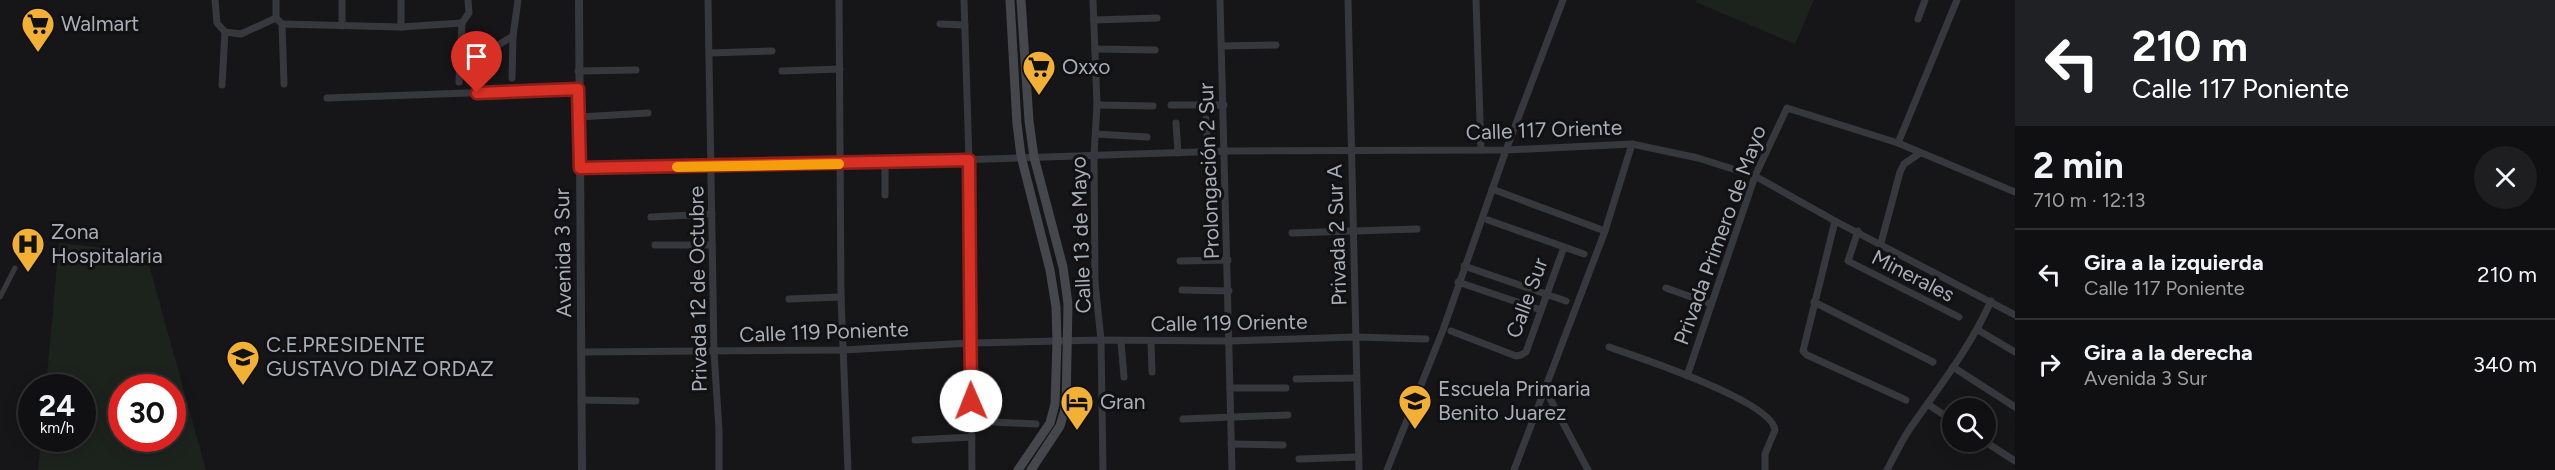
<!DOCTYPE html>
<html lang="es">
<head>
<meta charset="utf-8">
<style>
  :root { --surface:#101012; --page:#1e1e20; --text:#f1f3f6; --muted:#9c9d9f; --line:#303032 }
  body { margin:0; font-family:Figtree,sans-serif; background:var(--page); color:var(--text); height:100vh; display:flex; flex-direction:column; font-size:22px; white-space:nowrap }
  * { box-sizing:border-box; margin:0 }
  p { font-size:20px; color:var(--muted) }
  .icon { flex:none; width:33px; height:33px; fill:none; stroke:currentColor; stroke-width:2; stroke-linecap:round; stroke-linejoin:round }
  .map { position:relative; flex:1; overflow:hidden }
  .panel { display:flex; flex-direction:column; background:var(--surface); width:540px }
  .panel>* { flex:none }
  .hud { background:#202124; color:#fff; overflow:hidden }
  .controls { position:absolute; left:1942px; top:398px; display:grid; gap:12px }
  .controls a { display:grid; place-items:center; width:54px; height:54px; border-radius:50%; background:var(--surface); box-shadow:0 3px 15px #0003,0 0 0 2px var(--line); font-size:30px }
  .speed { position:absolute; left:18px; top:374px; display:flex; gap:12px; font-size:30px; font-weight:700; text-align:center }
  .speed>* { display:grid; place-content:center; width:78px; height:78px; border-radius:50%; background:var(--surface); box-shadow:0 3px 15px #0003,0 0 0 2px var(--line); line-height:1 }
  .speed small { font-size:15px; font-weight:400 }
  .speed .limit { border:9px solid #d22; background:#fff; color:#111 }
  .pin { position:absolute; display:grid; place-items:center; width:51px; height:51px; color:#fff; margin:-62px -26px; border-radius:50% 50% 50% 0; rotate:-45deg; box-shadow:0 0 6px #0007 }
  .pin .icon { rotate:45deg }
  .me { position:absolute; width:66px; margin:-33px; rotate:359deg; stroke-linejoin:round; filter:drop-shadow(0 0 4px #0008) }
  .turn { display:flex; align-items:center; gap:21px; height:126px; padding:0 18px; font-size:27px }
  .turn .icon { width:78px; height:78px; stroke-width:2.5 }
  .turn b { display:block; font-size:42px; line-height:51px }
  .round { display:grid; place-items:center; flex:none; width:63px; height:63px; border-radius:32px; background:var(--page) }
  .head { display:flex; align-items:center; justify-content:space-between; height:102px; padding:0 18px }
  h1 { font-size:36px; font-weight:700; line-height:45px }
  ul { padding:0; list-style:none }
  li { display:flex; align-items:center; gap:18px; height:90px; padding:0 18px; border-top:2px solid var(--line) }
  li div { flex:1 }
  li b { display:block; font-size:22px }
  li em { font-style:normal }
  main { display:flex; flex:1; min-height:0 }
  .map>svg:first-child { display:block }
  .green { fill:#1c231d; fill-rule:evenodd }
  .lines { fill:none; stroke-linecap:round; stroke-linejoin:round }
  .pedestrian { stroke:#37383d; stroke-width:5 }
  .minor { stroke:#37383d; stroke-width:7 }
  .tertiary { stroke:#37383d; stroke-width:8 }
  .secondary { stroke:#45474d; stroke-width:9 }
  .route-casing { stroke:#8d1f18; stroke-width:15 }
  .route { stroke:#d93025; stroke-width:10 }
  .slow { stroke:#f59e0b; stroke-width:10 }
  .labels { text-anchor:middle; stroke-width:6; stroke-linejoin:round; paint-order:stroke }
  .poi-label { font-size:21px; fill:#a8adb8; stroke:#111113; text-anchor:start }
  .street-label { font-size:21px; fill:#a8adb8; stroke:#111113 }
</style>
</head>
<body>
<main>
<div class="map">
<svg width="2015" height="470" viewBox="0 0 2015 470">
  <rect width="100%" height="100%" fill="#161618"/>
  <g class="green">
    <path d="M1697,0H1814L1795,44L1696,2Z"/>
    <path d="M59,243L151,253L149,265L206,470H38L41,438H82V387H46ZM122,387H172V438H122Z"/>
  </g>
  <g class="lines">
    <path class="pedestrian" d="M0,297L15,268"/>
    <g class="minor">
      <path d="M215,0L217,23L225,32L222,85"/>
      <path d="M276,0V18L282,24L284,84"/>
      <path d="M342,0V26"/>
      <path d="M401,0V27"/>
      <path d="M708,0L714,352L719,430V470"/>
      <path d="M839,0L841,297L848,470"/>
      <path d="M964,0L969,160L972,470"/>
      <path d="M1093,0L1097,105L1094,155L1095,282L1101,340L1103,470"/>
      <path d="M1220,0L1232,470"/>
      <path d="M1348,0L1359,470"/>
      <path d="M1476,0L1481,150"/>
      <path d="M1918,19L1925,0"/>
      <path d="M1094,20L1157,18"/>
      <path d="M282,24L401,27L462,23"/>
      <path d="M940,24L965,25"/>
      <path d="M225,32L241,34L276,18"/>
      <path d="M1222,46L1276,45"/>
      <path d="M1095,49L1155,50"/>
      <path d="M461,51L490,50L513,36"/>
      <path d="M709,53L772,51"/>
      <path d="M578,71L636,70"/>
      <path d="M782,71L840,69"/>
      <path d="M512,78L513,36L518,0"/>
      <path d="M459,82L462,23L469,13L468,0"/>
      <path d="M327,98L578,89"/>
      <path d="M1097,105L1153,106"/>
      <path d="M1171,105H1224"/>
      <path d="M579,117L648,113"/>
      <path d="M1206,119L1208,152"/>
      <path d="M1176,123L1178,153"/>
      <path d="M1096,134L1147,137"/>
      <path d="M1898,143L1957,0"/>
      <path d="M885,162V195"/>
      <path d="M580,168L839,164L1226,151L1506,150L1632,144L1698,158L1755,176L1835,221L2015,315"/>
      <path d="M1492,189L1605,231"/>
      <path d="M651,217L712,214"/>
      <path d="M1488,220L1584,254"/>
      <path d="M1835,221L1803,351L1807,355L1906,400"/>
      <path d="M1858,231L1848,261L1959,317"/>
      <path d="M1292,233L1417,229"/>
      <path d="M1881,243L1900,172L1904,164L1920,153"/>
      <path d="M655,245H712"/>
      <path d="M1180,261L1228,260"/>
      <path d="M1464,266L1566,301"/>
      <path d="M1458,282L1541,310"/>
      <path d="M1666,288L1711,304"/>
      <path d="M1182,290L1229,291"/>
      <path d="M789,299L841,297"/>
      <path d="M1814,302L1933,362"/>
      <path d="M1978,330L2015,352"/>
      <path d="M1451,331L1516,356L1521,355L1526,352L1564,247"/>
      <path d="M1151,341L1152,372"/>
      <path d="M1121,342L1124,377"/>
      <path d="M1609,347C1638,357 1772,401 1775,430L1765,454V470"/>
      <path d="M582,352L843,350L971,343L1101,340L1228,341L1356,337L1426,339"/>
      <path d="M1953,367L2015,407"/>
      <path d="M1687,376L1755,176L1787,108L1898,143L2015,192"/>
      <path d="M1296,379L1356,378"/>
      <path d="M1230,388H1286"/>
      <path d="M1545,389L1588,470"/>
      <path d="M581,400L636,401"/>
      <path d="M1929,405L1953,421"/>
      <path d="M1183,419L1288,415"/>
      <path d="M972,421L1036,424"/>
      <path d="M915,440L972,437"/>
      <path d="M1984,441L2015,461"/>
      <path d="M1231,444L1283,445"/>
      <path d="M1299,459L1359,457"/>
      <path d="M1387,470L1443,330L1506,150L1563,0"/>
      <path d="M1514,470L1605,231L1632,144"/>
      <path d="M1887,470C1894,457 1901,442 1909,430C1938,388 1970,348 1991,301"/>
    </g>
    <path class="tertiary" d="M579,0L582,470"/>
    <g class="secondary">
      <path d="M1010,0L1017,124L1021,156L1050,270L1056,307L1057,342L1055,404L1050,423L1018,470"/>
      <path d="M1021,0L1029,121L1034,157L1063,267L1068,304L1066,406L1060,426L1031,470"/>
    </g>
  </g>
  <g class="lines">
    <defs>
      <path id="route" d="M477,93L578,89L580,168L969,160L971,401"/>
    </defs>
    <use href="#route" class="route-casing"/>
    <use href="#route" class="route"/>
    <path class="slow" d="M677,167L839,164"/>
  </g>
  <defs>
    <symbol id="supermarket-pin" viewBox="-11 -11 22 30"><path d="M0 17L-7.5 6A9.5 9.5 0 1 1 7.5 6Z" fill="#f2b134" stroke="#111113"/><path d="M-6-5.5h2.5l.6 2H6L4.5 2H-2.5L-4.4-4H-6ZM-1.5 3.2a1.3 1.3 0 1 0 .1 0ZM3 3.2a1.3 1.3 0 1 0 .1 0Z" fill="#111"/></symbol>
    <symbol id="hospital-pin" viewBox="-11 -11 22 30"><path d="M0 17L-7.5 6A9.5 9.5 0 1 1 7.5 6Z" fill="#f2b134" stroke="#111113"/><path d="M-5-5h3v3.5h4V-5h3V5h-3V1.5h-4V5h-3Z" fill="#111"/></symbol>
    <symbol id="school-pin" viewBox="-11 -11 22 30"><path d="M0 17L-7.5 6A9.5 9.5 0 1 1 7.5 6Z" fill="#f2b134" stroke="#111113"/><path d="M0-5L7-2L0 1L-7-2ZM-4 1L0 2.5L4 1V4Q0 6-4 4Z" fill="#111"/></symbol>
    <symbol id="hotel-pin" viewBox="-11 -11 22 30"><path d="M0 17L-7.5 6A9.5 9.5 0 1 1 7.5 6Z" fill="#f2b134" stroke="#111113"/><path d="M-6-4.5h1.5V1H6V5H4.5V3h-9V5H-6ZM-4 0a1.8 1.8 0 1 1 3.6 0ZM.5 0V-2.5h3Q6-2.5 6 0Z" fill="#111"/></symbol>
  </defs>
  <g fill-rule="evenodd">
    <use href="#supermarket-pin" x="19" y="5" width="38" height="52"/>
    <use href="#supermarket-pin" x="1020" y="48" width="38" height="52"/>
    <use href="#hospital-pin" x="9" y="225" width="38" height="52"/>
    <use href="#school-pin" x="224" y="338" width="38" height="52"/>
    <use href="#school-pin" x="1396" y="382" width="38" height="52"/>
    <use href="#hotel-pin" x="1058" y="383" width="38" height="52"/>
  </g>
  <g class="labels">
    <g class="poi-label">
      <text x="61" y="31">Walmart</text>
      <text x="1062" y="74">Oxxo</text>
      <text x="51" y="239">Zona<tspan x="51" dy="24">Hospitalaria</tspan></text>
      <text x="266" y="352">C.E.PRESIDENTE<tspan x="266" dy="24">GUSTAVO DIAZ ORDAZ</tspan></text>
      <text x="1438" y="396">Escuela Primaria<tspan x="1438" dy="24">Benito Juarez</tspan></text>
      <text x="1100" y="409">Gran</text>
    </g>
    <g class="street-label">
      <text transform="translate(1544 130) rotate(-2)" y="7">Calle 117 Oriente</text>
      <text transform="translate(1209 171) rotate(-92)" y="7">Prolongación 2 Sur</text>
      <text transform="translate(1081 235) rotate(-92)" y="7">Calle 13 de Mayo</text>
      <text transform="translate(1337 235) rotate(-92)" y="7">Privada 2 Sur A</text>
      <text transform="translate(1720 235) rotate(-70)" y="7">Privada Primero de Mayo</text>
      <text transform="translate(563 253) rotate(-91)" y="7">Avenida 3 Sur</text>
      <text transform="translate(1913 276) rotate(27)" y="7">Minerales</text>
      <text transform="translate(698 289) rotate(-91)" y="7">Privada 12 de Octubre</text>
      <text transform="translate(1527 298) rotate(-70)" y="7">Calle Sur</text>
      <text transform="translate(1229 323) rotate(-1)" y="7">Calle 119 Oriente</text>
      <text transform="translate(824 332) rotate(-2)" y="7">Calle 119 Poniente</text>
    </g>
  </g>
</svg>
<div class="controls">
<a><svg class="icon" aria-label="search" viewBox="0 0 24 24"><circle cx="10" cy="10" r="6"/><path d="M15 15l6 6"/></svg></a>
</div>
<div class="speed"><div>24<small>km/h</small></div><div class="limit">30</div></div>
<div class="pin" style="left:477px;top:93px;background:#d93025"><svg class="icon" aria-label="arrive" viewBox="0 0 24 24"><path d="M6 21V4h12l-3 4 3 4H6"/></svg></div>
<svg class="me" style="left:971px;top:401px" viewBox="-20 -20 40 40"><circle r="19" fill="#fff"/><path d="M0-13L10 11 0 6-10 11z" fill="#d93025"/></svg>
</div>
<section class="panel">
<div class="hud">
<div class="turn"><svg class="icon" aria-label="left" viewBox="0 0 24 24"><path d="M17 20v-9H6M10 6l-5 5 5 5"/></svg><div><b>210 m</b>Calle 117 Poniente</div></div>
</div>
<div class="head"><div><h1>2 min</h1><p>710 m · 12:13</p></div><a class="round"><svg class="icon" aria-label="close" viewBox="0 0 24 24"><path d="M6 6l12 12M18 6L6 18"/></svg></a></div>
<ul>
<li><svg class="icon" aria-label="left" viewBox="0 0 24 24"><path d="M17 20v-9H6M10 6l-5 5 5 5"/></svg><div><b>Gira a la izquierda</b><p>Calle 117 Poniente</p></div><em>210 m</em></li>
<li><svg class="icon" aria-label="right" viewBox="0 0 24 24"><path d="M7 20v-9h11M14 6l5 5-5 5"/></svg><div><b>Gira a la derecha</b><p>Avenida 3 Sur</p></div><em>340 m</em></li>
</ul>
</section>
</main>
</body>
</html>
